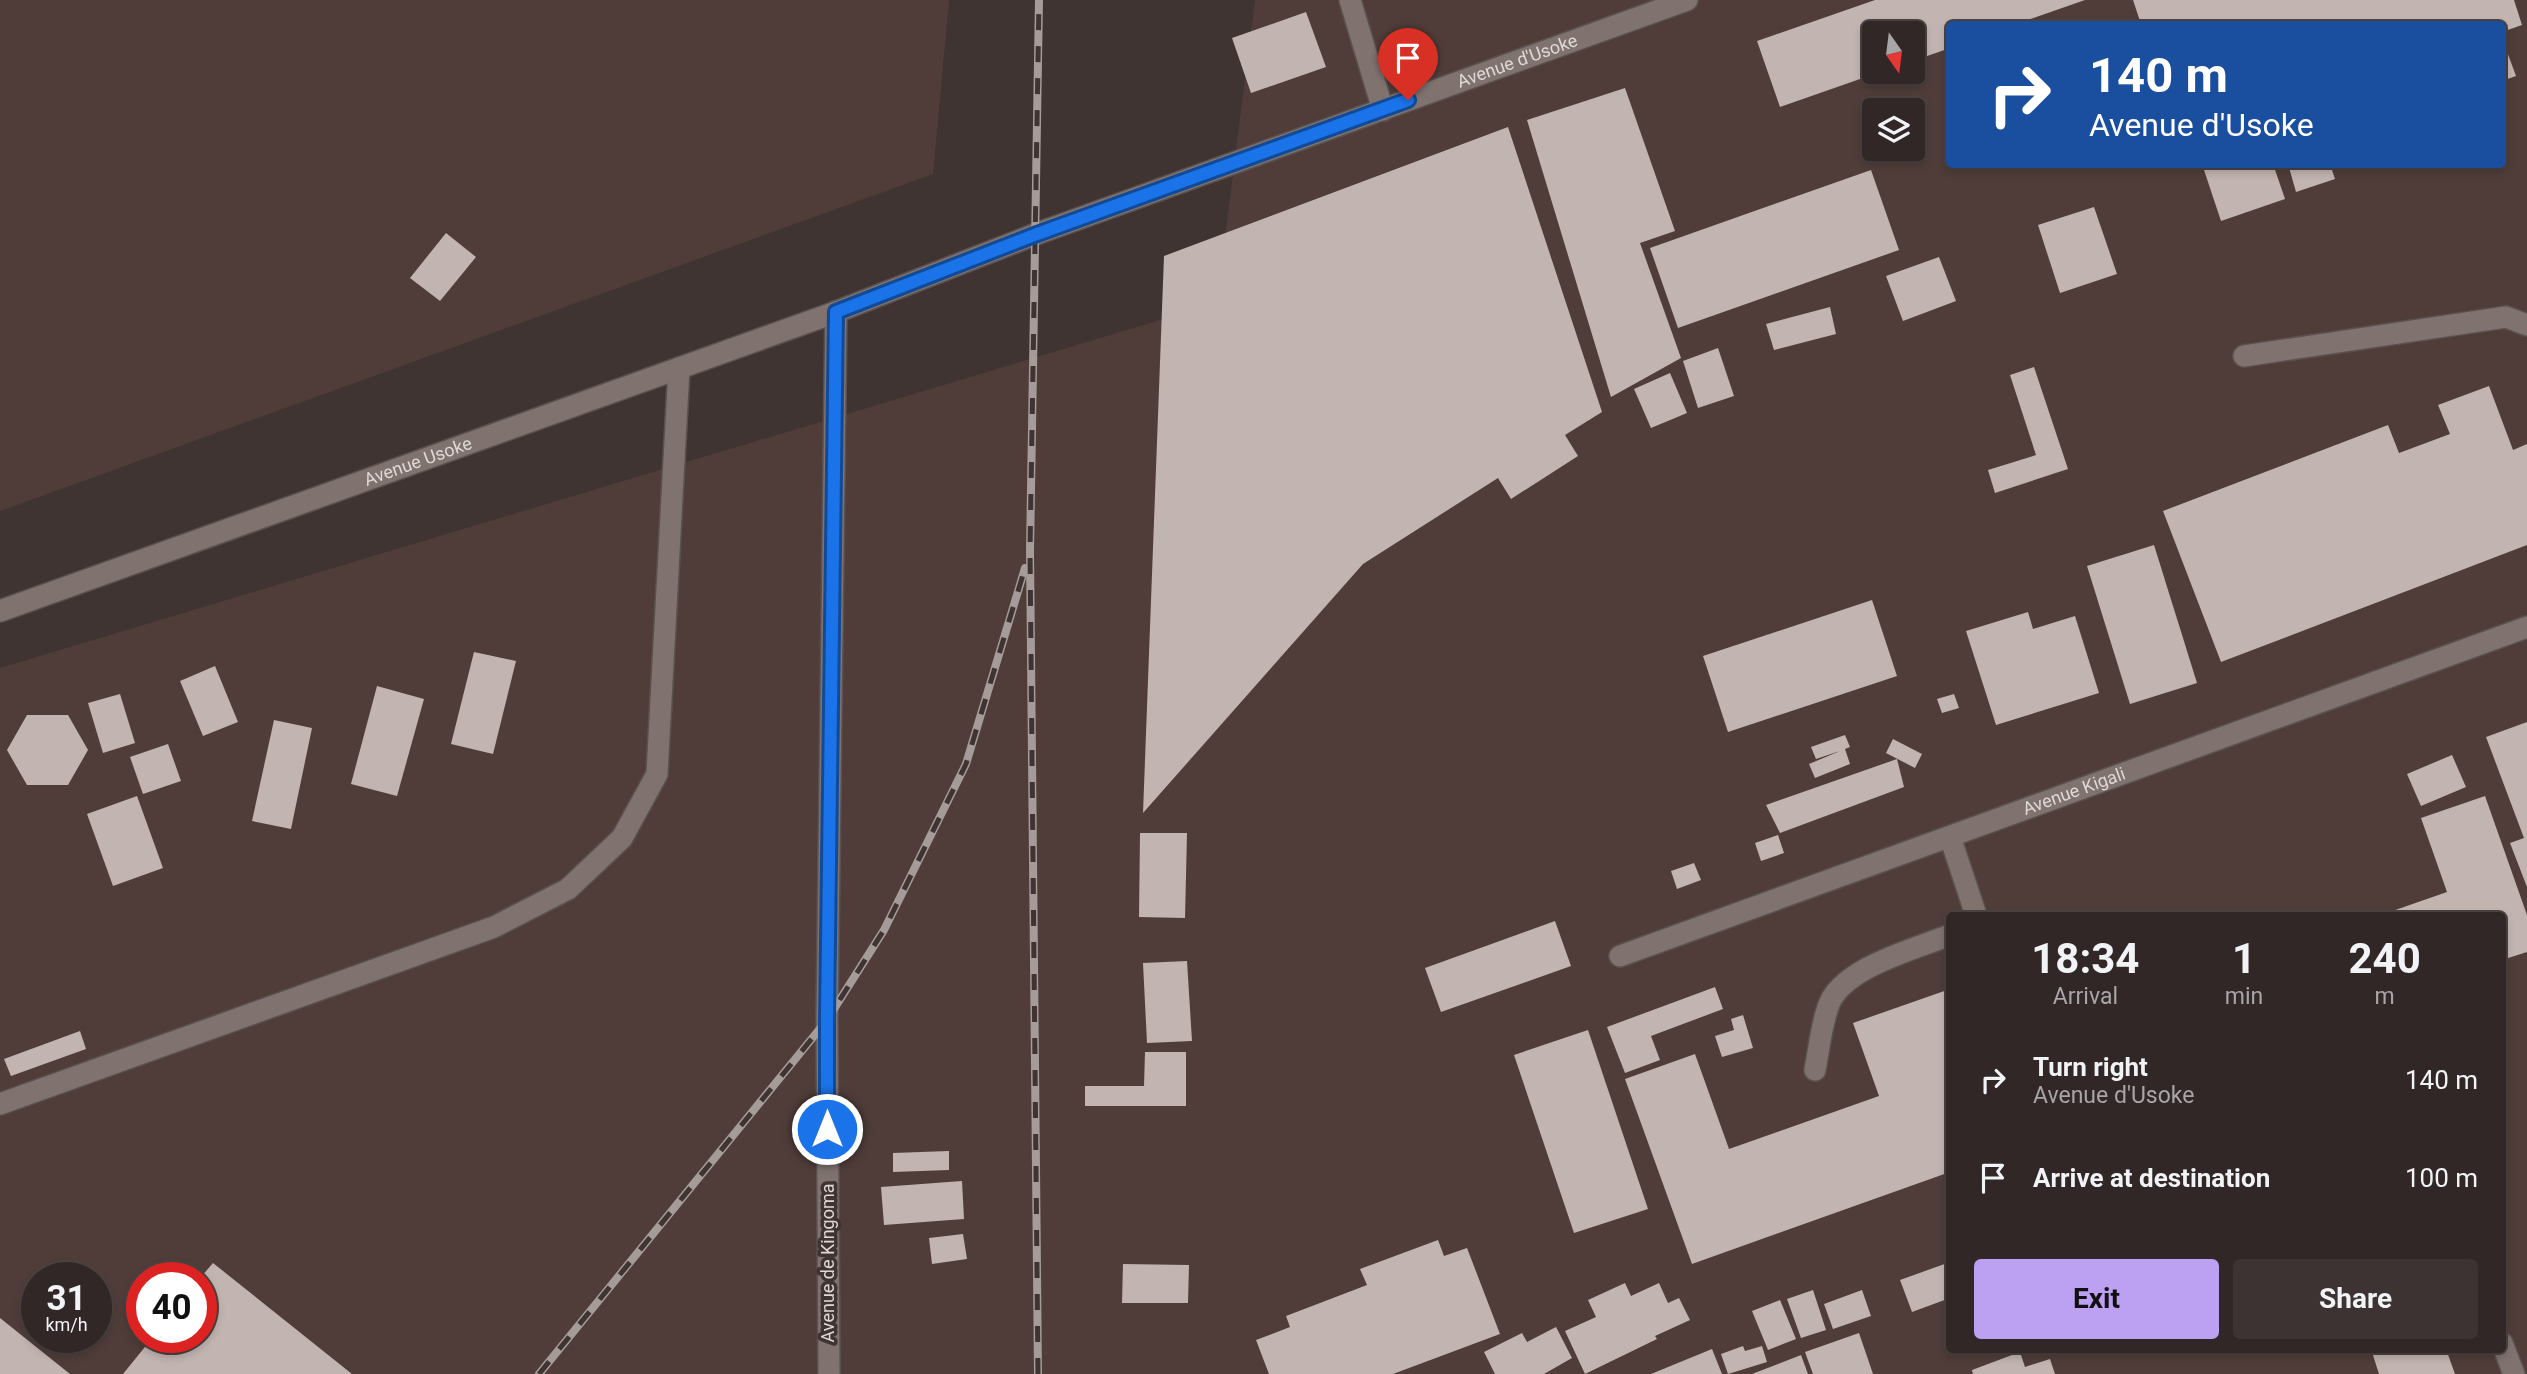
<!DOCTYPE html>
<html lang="en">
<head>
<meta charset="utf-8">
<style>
  :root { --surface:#302726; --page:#3c3332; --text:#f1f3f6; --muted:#a8a5a7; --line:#4b4443; --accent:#bca0f2 }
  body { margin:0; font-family:Roboto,sans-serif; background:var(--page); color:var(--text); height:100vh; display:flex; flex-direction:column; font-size:26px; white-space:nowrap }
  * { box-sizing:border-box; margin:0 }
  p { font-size:23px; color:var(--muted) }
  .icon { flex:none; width:38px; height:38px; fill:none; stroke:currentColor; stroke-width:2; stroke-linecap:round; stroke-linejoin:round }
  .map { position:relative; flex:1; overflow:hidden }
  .drawer { position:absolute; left:1946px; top:912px; width:560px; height:441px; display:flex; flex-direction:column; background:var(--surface); border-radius:7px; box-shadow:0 4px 10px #0003,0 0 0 2px var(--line) }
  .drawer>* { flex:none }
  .top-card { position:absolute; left:1946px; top:21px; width:560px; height:147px; border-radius:7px; box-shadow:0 4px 10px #0003,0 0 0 2px var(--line); background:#1a4fa0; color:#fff; overflow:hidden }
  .needle { width:46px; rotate:166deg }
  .controls { position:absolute; left:1862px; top:21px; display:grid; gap:14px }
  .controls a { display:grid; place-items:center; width:63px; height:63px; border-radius:7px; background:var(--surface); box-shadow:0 4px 10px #0003,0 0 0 2px var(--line); font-size:35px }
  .speed { position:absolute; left:21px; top:1262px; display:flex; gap:14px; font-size:35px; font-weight:700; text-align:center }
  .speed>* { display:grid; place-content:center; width:91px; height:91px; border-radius:50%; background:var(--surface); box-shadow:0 4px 10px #0003,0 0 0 2px var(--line); line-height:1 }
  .speed small { font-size:18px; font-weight:400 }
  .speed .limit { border:10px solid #d22; background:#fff; color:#111 }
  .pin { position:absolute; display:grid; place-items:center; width:60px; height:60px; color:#fff; margin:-72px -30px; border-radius:50% 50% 50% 0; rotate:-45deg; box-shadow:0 0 7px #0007 }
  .pin .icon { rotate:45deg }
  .me { position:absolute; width:77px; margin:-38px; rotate:0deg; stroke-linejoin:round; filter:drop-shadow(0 0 5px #0008) }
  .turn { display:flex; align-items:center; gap:24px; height:147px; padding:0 28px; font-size:32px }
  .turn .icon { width:91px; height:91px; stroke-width:2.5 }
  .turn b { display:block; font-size:49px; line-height:60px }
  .eta { display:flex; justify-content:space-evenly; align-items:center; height:119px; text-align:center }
  .eta b { font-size:42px; font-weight:700; line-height:49px }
  .primary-button { display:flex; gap:14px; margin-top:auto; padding:14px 28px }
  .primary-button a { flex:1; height:80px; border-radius:7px; background:var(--accent); color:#111; font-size:28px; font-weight:700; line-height:80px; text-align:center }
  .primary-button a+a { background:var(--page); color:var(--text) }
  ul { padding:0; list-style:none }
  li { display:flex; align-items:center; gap:21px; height:98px; padding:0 28px }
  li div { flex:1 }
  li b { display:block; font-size:26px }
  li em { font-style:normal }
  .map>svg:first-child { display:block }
  .built { fill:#503d3a; fill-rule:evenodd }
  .building { fill:#c2b4b1 }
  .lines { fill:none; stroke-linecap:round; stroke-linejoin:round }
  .minor-casing { stroke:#5a514f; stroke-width:24 }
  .minor { stroke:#7f726f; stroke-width:21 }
  .rail-casing { stroke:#a59c9a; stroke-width:8 }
  .rail { stroke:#403432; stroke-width:5; stroke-dasharray:16; stroke-linecap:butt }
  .route-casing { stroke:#114b97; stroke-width:18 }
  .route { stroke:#1a73e8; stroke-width:12 }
  .labels { text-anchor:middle; stroke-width:7; stroke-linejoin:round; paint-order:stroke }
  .street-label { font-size:18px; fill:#dfd8d6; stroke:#403432 }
</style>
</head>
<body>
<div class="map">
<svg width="2527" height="1374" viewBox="0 0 2527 1374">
  <rect width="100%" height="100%" fill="#403432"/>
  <g class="built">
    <path d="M0,0H949L933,174L0,511Z"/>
    <path d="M1255,0H2527V1374H0V668L1217,303ZM1950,24H2502V164H1950ZM1874,33H1913V72H1874ZM1874,110H1913V149H1874ZM1950,915H2502V1349H1950ZM37,1278H96V1337H37ZM142,1278H201V1337H142Z"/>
  </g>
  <g class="building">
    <path d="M1875,0H2085L2016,24H1950V48L1913,61V33H1874V72H1880L1780,107L1757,41Z"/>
    <path d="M2133,0H2514L2522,25L2502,32V24H2141Z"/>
    <path d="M1306,12L1326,67L1251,93L1232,38Z"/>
    <path d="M2502,38L2516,76L2502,81Z"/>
    <path d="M1625,88L1675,231L1640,243L1681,358L1611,397L1527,120Z"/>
    <path d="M1508,127L1602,412L1565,435L1578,456L1511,499L1498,478L1363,564L1143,813L1164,256Z"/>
    <path d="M2202,164H2273L2285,199L2221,221Z"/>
    <path d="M2288,164H2330L2335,179L2296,192Z"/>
    <path d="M1871,170L1899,250L1678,328L1650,248Z"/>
    <path d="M2094,207L2117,274L2060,293L2038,225Z"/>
    <path d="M446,233L476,257L440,301L410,278Z"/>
    <path d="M1939,257L1956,301L1903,321L1886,276Z"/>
    <path d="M1830,307L1836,334L1774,350L1766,324Z"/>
    <path d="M1718,348L1734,396L1698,408L1683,361Z"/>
    <path d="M2034,367L2068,469L1995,493L1988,470L2036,455L2010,375Z"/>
    <path d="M1670,373L1687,413L1651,428L1634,389Z"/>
    <path d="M2489,386L2513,450L2527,444V545L2221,662L2163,511L2388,425L2399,453L2450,434L2438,405Z"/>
    <path d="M2154,545L2197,683L2130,704L2087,566Z"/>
    <path d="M1872,600L1897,676L1728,732L1703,656Z"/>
    <path d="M2028,612L2033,629L2075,616L2099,693L1996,725L1966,631Z"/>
    <path d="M474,652L516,661L493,754L451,744Z"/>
    <path d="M215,666L238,722L203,736L180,681Z"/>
    <path d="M377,686L424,699L397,796L351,784Z"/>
    <path d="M120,694L135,743L103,753L88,703Z"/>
    <path d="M1954,694L1959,708L1942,713L1937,699Z"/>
    <path d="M27,715H68L88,750L68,785H27L7,750Z"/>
    <path d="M274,720L312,728L291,829L252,821Z"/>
    <path d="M2527,722V887L2510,843L2524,838L2486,737Z"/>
    <path d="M1845,735L1850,747L1845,749L1850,764L1815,778L1809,764L1840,751L1816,759L1811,747Z"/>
    <path d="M1893,739L1922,754L1915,768L1886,753Z"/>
    <path d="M168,744L181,781L143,794L130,757Z"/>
    <path d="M2452,755L2466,787L2421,806L2407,774Z"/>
    <path d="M1897,759L1904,787L1780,833L1766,805Z"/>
    <path d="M137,796L163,868L113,886L87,814Z"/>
    <path d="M2485,796L2527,915V952L2502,960V915H2381L2447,892L2421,818Z"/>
    <path d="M1140,833H1187L1185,918L1139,917Z"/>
    <path d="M1778,835L1784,853L1761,861L1755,843Z"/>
    <path d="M1694,863L1701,880L1677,889L1671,871Z"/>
    <path d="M1555,921L1571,966L1441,1012L1425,968Z"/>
    <path d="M1187,961L1192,1041L1147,1043L1143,963Z"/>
    <path d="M1715,987L1723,1009L1651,1036L1660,1060L1625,1073L1607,1027Z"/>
    <path d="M1950,989V1172L1692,1264L1625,1079L1695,1054L1729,1149L1879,1096L1853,1023Z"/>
    <path d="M1743,1015L1753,1048L1722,1057L1715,1036L1734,1030L1731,1019Z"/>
    <path d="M1588,1030L1648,1209L1574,1233L1514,1055Z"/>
    <path d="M80,1031L86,1049L11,1076L4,1059Z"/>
    <path d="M1145,1052H1186V1106H1085V1086H1144Z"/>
    <path d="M949,1151V1170L893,1172V1153Z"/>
    <path d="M962,1181L964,1219L884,1225L881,1187Z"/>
    <path d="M963,1234L967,1259L932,1264L929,1238Z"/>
    <path d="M1438,1240L1444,1256L1467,1248L1500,1334L1393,1374H1269L1256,1340L1290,1327L1286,1316L1367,1285L1360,1269Z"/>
    <path d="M1950,1262V1298L1912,1312L1900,1280Z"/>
    <path d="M213,1263L352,1374H123L153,1337H201V1277Z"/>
    <path d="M1123,1264L1189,1265L1188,1303H1122Z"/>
    <path d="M1625,1283L1631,1296L1659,1283L1668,1303L1679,1298L1690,1320L1655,1336L1657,1339L1585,1374L1565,1331L1596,1317L1588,1300Z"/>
    <path d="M1813,1290L1826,1330L1801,1338L1787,1299Z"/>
    <path d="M1862,1290L1871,1316L1833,1329L1824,1304Z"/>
    <path d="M1780,1300L1796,1339L1768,1350L1752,1311Z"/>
    <path d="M0,1318L70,1374H0Z"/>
    <path d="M1556,1327L1572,1358L1544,1374H1495L1484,1352L1522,1333L1527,1342Z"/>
    <path d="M1859,1333L1873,1374H1813L1805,1352Z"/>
    <path d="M1743,1346L1745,1351L1762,1346L1767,1362L1728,1374L1721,1354Z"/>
    <path d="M1712,1349L1722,1374H1651Z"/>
    <path d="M2371,1349H2446L2455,1374H2379Z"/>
    <path d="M2020,1352L2025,1367L2050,1359L2055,1374H1973L1972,1370Z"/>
    <path d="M1801,1355L1808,1374H1752Z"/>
  </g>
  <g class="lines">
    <defs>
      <g id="minor">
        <path d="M1350,0L1383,110"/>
        <path d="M2244,356L2506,317L2527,325"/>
        <path id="s1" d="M0,611L836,312L1036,234L1687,0"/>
        <path d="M1950,837L1976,915"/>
        <path id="s2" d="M1620,956L2527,627"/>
        <path d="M1815,1070C1819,1049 1821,1027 1828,1007C1840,968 1915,949 1950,935"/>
        <path d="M0,1104L494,927L568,889L622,838L657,774L679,368"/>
        <path d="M2502,1343L2514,1374"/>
        <path d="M829,1374L827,1020L836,312"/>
      </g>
    </defs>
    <use href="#minor" class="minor-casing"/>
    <use href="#minor" class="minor"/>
    <defs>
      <g id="rail">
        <path d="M539,1374L827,1020L884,930L966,764L1025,568"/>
        <path d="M1038,1374L1030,551L1039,0"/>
      </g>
    </defs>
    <use href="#rail" class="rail-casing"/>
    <use href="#rail" class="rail"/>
  </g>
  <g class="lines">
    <defs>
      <path id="route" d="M827,1129V1020L836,312L1037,234L1408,100"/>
    </defs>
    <use href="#route" class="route-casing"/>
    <use href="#route" class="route"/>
  </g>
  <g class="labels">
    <g class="street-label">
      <text dy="6" stroke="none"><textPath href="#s1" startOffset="1614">Avenue d'Usoke</textPath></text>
      <text dy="6" stroke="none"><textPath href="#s1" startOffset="444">Avenue Usoke</textPath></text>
      <text dy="6" stroke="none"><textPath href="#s2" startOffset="483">Avenue Kigali</textPath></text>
      <text transform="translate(828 1263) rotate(-90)" y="6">Avenue de Kingoma</text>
    </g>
  </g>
</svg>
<div class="controls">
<a><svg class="needle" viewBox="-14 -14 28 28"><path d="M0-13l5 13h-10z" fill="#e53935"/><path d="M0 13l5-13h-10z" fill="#a8a5a7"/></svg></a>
<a><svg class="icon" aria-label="layers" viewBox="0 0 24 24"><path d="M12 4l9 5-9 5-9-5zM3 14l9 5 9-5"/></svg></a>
</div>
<div class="speed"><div>31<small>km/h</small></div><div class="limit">40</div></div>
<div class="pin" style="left:1408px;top:100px;background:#d93025"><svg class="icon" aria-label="arrive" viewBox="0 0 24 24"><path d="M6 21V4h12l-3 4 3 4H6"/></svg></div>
<svg class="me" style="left:827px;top:1129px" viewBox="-20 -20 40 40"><circle r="17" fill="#1a73e8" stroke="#fff" stroke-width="3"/><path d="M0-11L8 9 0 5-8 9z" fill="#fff"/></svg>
<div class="top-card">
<div class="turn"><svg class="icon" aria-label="right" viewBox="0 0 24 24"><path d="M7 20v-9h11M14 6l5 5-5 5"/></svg><div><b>140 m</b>Avenue d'Usoke</div></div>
</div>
<section class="drawer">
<div class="eta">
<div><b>18:34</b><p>Arrival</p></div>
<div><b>1</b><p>min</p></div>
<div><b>240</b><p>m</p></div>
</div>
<ul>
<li><svg class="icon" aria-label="right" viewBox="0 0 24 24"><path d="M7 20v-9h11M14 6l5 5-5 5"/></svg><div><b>Turn right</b><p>Avenue d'Usoke</p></div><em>140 m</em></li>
<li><svg class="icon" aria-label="arrive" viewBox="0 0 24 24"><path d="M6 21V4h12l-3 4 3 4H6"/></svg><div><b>Arrive at destination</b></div><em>100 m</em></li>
</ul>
<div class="primary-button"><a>Exit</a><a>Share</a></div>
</section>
</div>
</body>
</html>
